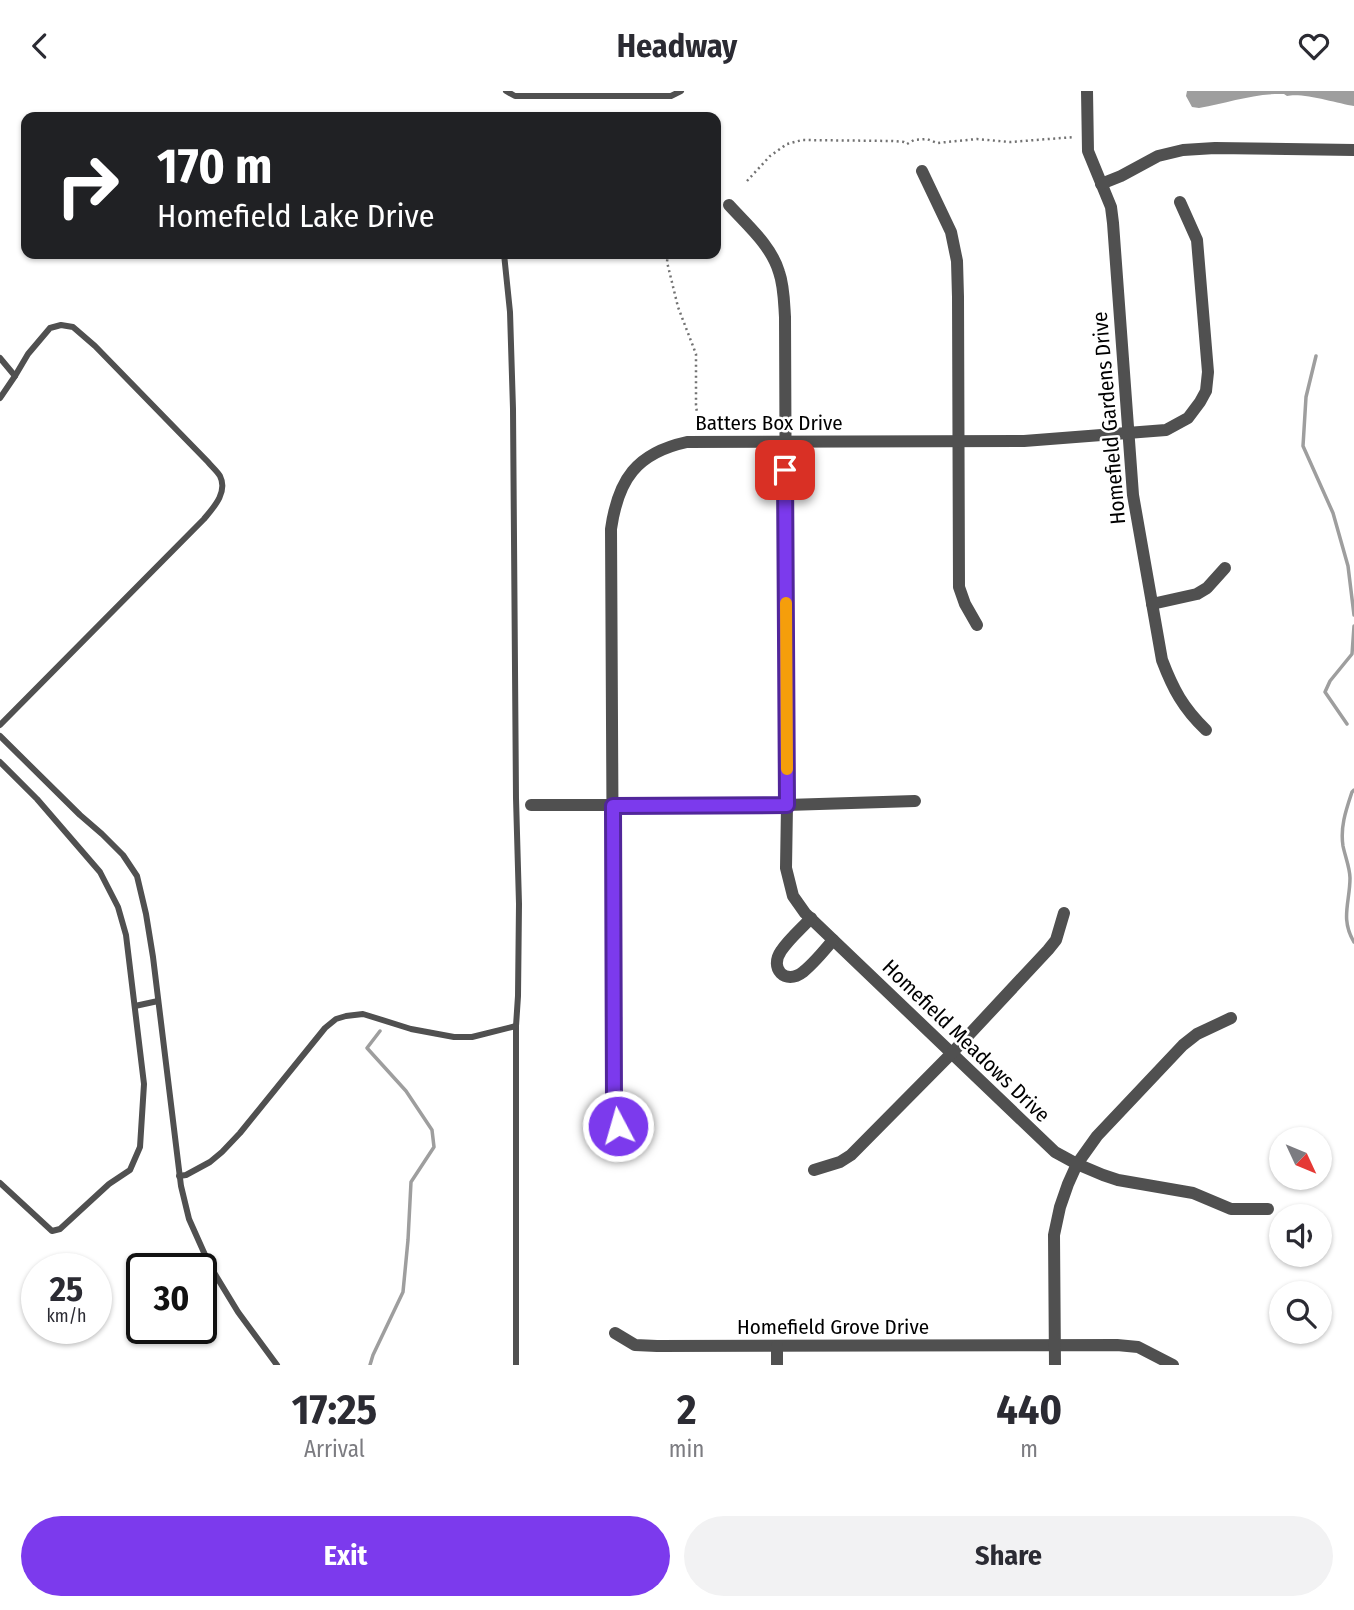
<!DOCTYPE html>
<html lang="en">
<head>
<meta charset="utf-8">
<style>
  :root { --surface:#fff; --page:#f2f2f3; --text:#2b2b33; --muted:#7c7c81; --accent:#7c3aed }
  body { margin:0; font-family:"Fira Sans Condensed",sans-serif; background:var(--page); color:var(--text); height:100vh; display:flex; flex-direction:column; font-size:26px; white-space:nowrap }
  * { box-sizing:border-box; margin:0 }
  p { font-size:23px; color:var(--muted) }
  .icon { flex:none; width:38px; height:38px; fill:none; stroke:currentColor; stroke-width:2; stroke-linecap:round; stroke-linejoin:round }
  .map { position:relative; height:1274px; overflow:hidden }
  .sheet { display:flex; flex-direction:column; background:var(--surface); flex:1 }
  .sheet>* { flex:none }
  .hud { position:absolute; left:21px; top:21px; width:700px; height:147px; border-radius:14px; box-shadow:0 2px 5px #0004; background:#202124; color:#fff; overflow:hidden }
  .needle { width:46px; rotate:134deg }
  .buttons { position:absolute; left:1269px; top:1036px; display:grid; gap:14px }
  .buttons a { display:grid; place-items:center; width:63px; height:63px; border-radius:50%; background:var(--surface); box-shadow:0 2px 5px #0004; font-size:35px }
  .speed { position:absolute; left:21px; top:1162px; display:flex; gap:14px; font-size:35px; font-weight:700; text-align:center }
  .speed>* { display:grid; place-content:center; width:91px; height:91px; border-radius:50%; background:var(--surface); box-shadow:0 2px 5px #0004; line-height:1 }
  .speed small { font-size:18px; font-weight:400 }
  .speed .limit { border:4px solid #111; border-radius:10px; background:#fff; color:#111 }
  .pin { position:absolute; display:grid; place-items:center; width:60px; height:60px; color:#fff; margin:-30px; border-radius:14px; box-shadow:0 4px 10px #0006 }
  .me { position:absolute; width:77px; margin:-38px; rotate:354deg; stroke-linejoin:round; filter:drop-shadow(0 0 5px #0008) }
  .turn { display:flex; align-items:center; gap:24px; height:147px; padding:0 21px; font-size:32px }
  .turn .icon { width:91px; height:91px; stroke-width:2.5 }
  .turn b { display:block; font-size:49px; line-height:60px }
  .eta { display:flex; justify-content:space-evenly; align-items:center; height:119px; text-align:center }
  .eta b { font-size:42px; font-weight:700; line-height:49px }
  .button { display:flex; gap:14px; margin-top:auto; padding:14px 21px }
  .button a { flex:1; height:80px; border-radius:42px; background:var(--accent); color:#fff; font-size:28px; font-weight:700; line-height:80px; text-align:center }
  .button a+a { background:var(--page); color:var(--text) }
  header { display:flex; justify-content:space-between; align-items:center; height:91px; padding:0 21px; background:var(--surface); font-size:32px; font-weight:700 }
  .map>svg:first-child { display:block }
  .water { fill:#9e9e9e }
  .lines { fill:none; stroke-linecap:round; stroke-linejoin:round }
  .stream { stroke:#9e9e9e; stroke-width:3.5 }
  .path { stroke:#727272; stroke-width:2.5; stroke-dasharray:2 3.5; stroke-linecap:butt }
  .service { stroke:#505050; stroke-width:6 }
  .minor { stroke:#505050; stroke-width:12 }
  .route-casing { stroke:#51269a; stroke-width:18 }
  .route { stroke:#7c3aed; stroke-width:12 }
  .slow { stroke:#f59e0b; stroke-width:12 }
  .labels { text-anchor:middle; stroke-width:5; stroke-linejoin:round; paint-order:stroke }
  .street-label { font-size:21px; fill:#000; stroke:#fff }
</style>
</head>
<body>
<header><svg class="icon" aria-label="back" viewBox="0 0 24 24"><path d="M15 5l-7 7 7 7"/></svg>Headway<svg class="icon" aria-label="heart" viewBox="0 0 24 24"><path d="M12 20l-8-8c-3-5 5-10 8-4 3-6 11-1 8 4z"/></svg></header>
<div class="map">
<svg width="1354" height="1274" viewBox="0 0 1354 1274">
  <rect width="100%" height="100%" fill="#fff"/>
  <path class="water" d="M1187,0H1354V15C1337,12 1301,1 1287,5L1284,3C1254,2 1228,12 1199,17L1192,16L1186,5Z"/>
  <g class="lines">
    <g class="stream">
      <path d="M1316,265L1306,306L1303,355L1333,422L1348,475L1354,524"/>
      <path d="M1347,633L1325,601L1330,590L1352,563L1354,535"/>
      <path d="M1354,699L1352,701C1346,719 1340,736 1343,755C1345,765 1350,777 1350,787C1350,811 1340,828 1354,851"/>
      <path d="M370,1274L373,1264L403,1201L408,1149L411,1091L434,1056L432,1039L406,1000L367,957L380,940"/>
    </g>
    <g class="path">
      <path d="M747,90L770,65L787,53L802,49L893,50L904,51L907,53L914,49L927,48L937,52L977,48L1010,51L1075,46"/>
      <path d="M668,163L667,171L678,216L696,263V314L699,338"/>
    </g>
    <g class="service">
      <path d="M506,0L515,5H671L681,0"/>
      <path d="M504,163L510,221L513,318L516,707L519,813L518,905L516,935V1274"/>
      <path d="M0,267L15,285L0,307"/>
      <path d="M0,634L204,428C214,416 228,401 220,385C217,380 211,375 208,371L95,255L73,236L61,234L50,237L28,263L15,285"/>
      <path d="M0,645L80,724L102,743L123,764L137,785L146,823L153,866L181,1095L189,1128L210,1175L238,1221L277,1274"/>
      <path d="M0,671L37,708L100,781L118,816L126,844L144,993L140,1056L130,1079L109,1093L60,1138L52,1140L0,1092"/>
      <path d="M135,915L158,910"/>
      <path d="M179,1085L186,1084L210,1071L222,1061L240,1042L325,937L336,928L346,925L363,923L411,938L454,946H472L516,935"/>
    </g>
    <g class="minor">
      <path d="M1087,0L1088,60L1111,116L1113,132L1133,404L1162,569C1173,598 1183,617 1206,639"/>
      <path d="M922,80L951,141L957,170L958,206L959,496L965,513L977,534"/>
      <path d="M1101,93L1121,85L1158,65L1183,59L1215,57L1354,59"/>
      <path d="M729,114C747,134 771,154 779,181C784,195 784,211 785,226L787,714L786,777L793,805L805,822L1055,1061L1077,1073L1103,1084L1118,1089L1193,1102L1231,1118H1268"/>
      <path d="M1152,513L1197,503L1207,497L1225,477"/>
      <path d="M531,714H787L915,710"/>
      <path d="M811,827C801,838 789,848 781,860C769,877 785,895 803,881C814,872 824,860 833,849"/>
      <path d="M627,1060L617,1035L614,1013L611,438C618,389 636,362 687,351L1024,350L1166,339L1188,327L1200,311L1206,300L1208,281L1197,149L1180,111"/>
      <path d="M814,1079L840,1071L851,1064L951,963L1048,859L1056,849L1064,822"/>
      <path d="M615,1242L635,1254L657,1255L1117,1254L1138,1256L1173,1274"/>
      <path d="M777,1274V1255"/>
      <path d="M1055,1274L1054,1144L1060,1116L1068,1093L1077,1073L1097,1045L1183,954L1197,943L1231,927"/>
    </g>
  </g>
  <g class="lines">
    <defs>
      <path id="route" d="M618,1035L614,1013L613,715L787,714L785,379"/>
    </defs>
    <use href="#route" class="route-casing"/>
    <use href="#route" class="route"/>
    <path class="slow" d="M786,512L787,678"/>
  </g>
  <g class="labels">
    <g class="street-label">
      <text transform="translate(1109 327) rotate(-95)" y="7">Homefield Gardens Drive</text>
      <text x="769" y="339">Batters Box Drive</text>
      <text transform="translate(966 950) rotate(44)" y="7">Homefield Meadows Drive</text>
      <text x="833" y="1243">Homefield Grove Drive</text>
    </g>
  </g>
</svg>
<div class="buttons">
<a><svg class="needle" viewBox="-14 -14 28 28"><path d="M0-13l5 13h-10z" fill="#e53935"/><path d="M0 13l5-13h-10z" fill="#7c7c81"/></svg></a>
<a><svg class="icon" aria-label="sound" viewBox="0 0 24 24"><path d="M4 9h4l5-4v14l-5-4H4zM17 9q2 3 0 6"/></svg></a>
<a><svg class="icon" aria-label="search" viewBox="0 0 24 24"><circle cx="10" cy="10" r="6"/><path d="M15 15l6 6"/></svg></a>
</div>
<div class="speed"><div>25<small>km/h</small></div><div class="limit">30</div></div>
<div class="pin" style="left:785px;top:379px;background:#d93025"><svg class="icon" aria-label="arrive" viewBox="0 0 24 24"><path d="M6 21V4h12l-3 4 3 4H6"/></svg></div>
<svg class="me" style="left:618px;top:1035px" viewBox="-20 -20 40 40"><circle r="17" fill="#7c3aed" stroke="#fff" stroke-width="3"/><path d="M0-11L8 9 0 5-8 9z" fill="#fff"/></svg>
<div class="hud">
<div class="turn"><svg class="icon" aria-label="right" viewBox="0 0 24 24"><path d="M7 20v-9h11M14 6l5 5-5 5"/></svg><div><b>170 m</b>Homefield Lake Drive</div></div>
</div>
</div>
<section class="sheet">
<div class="eta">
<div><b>17:25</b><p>Arrival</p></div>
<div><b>2</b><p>min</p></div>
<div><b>440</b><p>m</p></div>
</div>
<div class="button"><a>Exit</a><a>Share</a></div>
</section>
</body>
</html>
